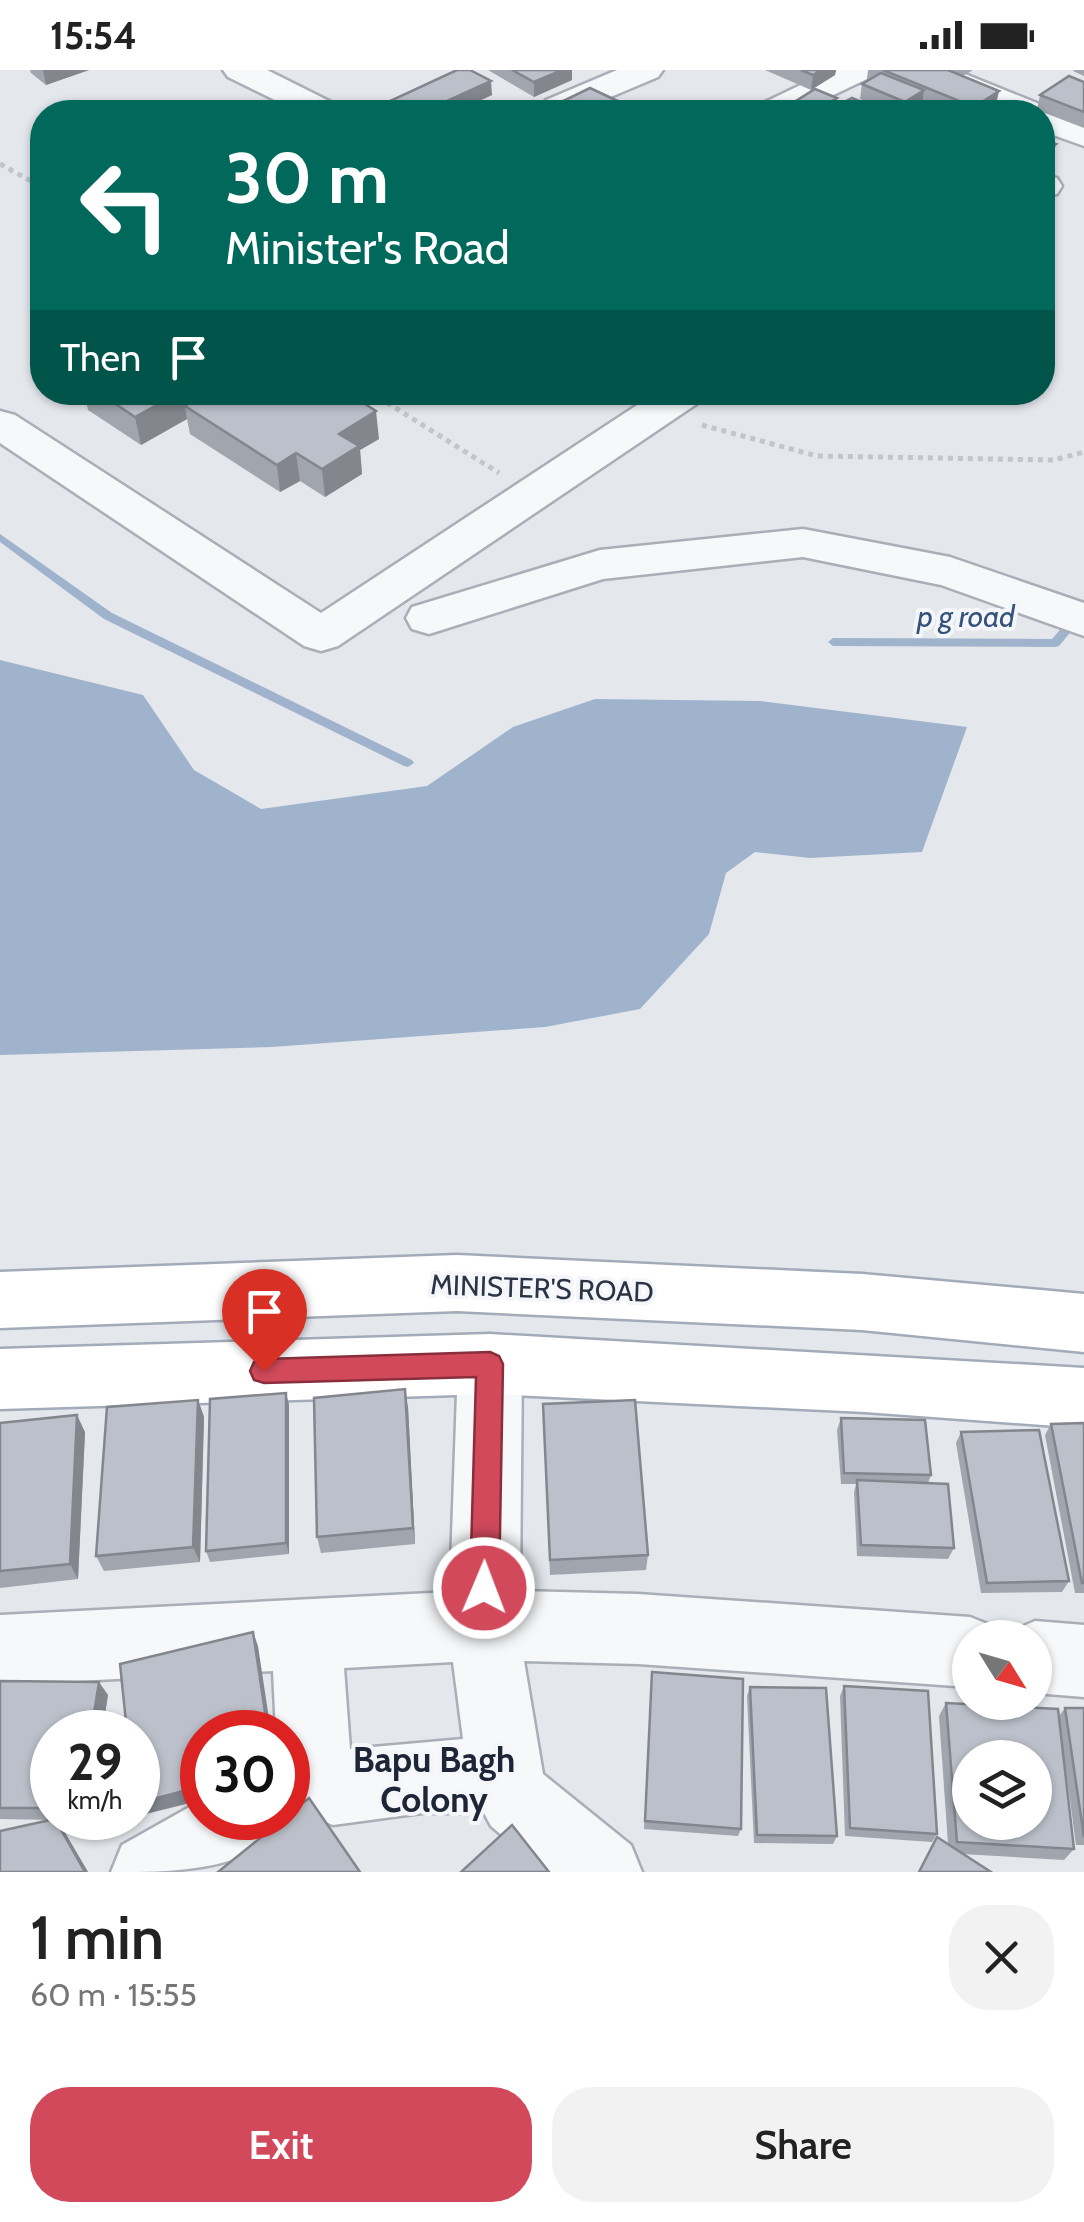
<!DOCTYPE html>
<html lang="en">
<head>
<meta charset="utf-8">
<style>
  :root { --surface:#fff; --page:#f2f2f2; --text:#222; --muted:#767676; --accent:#d1495b }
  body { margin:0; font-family:Cabin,sans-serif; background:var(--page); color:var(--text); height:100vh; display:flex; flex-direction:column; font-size:38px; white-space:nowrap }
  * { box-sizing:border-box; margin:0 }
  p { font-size:32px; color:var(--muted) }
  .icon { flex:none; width:55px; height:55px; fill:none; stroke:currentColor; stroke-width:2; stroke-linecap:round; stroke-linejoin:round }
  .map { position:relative; height:1802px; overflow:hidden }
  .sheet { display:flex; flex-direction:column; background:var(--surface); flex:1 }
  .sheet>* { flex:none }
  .top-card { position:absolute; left:30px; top:30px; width:1025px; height:305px; border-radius:40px; box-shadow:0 2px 8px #0004; background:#00695c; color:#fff; overflow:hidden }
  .needle { width:65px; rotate:127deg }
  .fabs { position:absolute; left:952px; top:1550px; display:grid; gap:20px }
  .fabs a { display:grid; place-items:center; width:100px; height:100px; border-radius:50%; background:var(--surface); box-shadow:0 2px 8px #0004; font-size:50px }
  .speed { position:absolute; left:30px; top:1640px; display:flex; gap:20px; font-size:50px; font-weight:700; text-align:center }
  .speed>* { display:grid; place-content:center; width:130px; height:130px; border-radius:50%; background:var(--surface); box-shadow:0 2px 8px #0004; line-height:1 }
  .speed small { font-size:25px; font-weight:400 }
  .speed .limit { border:15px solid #d22; background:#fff; color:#111 }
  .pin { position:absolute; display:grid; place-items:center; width:85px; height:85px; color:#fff; margin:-102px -42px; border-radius:50% 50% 50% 0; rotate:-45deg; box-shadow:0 0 10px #0007 }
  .pin .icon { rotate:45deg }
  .me { position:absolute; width:110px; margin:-55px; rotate:1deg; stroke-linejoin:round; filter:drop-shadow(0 0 8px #0008) }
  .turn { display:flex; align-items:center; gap:35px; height:210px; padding:0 30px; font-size:45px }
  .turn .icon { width:130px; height:130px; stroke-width:2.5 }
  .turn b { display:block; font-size:70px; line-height:85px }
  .then { display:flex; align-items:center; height:95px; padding:0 30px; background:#0003; gap:20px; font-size:38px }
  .round { display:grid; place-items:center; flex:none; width:105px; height:105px; border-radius:40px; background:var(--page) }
  .headline { display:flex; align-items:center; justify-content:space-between; height:170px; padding:0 30px }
  h1 { font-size:60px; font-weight:600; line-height:75px }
  .primary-button { display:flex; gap:20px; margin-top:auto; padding:20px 30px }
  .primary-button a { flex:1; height:115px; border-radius:40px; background:var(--accent); color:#fff; font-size:40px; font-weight:600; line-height:115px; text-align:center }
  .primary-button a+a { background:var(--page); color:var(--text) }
  .status { display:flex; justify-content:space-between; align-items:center; height:70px; padding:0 50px; background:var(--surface); direction:ltr }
  .status svg { height:28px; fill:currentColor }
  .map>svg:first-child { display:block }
  .water { fill:#9fb4cc }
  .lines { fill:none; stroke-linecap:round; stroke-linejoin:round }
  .stream { fill:#9fb4cc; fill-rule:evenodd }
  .minor-casing { stroke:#a9aeb7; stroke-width:5 }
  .major-casing { stroke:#a3abb8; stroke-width:5 }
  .path { stroke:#c2c5cb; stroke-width:5; stroke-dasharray:5 5; stroke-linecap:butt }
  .minor { fill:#f7f8fa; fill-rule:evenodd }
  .major { fill:#fff; fill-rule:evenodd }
  .wall { fill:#a1a5ae }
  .shaded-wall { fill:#83868d }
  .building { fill:#bbc0ca; stroke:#83868d; stroke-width:2.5; fill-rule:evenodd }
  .route { fill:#d1495b; stroke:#882f3b; stroke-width:2.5 }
  .labels { text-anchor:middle; stroke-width:8; stroke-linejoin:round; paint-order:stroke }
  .street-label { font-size:28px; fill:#2b3445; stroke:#f4f6f9 }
  .water-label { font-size:30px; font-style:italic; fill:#34527a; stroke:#f4f6f9 }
  .near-neighbourhood-label { font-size:35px; font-weight:bold; fill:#1d2536; stroke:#f4f6f9 }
</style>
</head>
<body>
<div class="status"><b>15:54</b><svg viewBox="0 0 49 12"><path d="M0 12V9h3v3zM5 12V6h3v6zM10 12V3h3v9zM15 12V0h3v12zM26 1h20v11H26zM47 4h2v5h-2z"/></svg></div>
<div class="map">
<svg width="1084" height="1802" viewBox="0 0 1084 1802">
  <rect width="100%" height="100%" fill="#e4e7ec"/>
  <path class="water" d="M0,590L143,625L194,700L261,739L427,716L513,657L595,629L760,631L967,657L922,782L810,788L755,782L726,803L709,864L640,939L545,957L272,977L0,985Z"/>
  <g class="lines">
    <g class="stream">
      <path d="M0,464L112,543L412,690L414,693L408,697L404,696L104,549L0,472Z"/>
      <path d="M1084,535V546L1059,576L1055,577L833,576L828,572L833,568L1052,569L1080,537Z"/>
    </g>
    <defs>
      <g id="minor">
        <path d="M223,0H267L337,35L342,42H299L228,7Z"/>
        <path d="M617,0H663L658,7L575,42H544L541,37L546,30Z"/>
        <path d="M832,0H876L871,7L798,42H754L759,35Z"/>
        <path d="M908,0H955L1084,52V76L1042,61V42H1001L913,7Z"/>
        <path d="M1042,105L1057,108L1062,116L1057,124L1042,127Z"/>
        <path d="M657,322H706L701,331L338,576L321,581L304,576L0,373V341L15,345L321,543Z"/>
        <path d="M803,459L950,487L1084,533V566L941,515L803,487L603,509L429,564L412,559L406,548L412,537L600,480Z"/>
        <path d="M490,1264L513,1273L522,1294L520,1521L638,1524L970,1547L995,1557L999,1568H970V1617L638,1594L524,1591L543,1704L631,1775L642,1802H545L491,1756L484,1743H422L333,1755L316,1748L288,1760L279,1756C254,1802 165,1802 111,1802L122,1775L202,1730V1748H288V1662H276L273,1601L0,1615V1545L450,1522L458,1294L467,1273ZM453,1592L463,1669L350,1679L344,1598Z"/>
        <path d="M1035,1551L1084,1555V1627L1035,1623V1568H1008L1010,1562Z"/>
      </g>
      <g id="major">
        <path d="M457,1185L862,1204L1084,1224V1282L862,1260L457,1241L0,1258V1202Z"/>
        <path d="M490,1264L1084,1298V1358L865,1342L490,1324L0,1339V1279Z"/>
      </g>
    </defs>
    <use href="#minor" class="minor-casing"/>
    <use href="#major" class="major-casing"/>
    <g class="path">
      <path d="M0,94L42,117"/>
      <path d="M370,322L499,403"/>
      <path d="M702,355L817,386L1054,390L1084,382"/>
    </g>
    <use href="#minor" class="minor"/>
    <use href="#major" class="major"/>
  </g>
  <g class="wall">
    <path d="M30,0H89L46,15L31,3Z"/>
    <path d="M488,0H572V10L534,27Z"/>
    <path d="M765,0H836L835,5L811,20Z"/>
    <path d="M868,0H973L963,6L996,35L985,42H949L922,32V35L910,42H892L860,29L862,14L869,10L867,9Z"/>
    <path d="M1074,0H1084V6L1073,1Z"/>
    <path d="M1084,12V58L1037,40L1040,25Z"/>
    <path d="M492,25L455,42H391L390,31Z"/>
    <path d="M559,33L641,42H559Z"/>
    <path d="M84,322H346L379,369L360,380L362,404L325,427L300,411L280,422L190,364L187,349L141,375L88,340Z"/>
    <path d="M286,1323L289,1335V1484L210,1492L206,1481Z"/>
    <path d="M198,1330L204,1347L200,1492L104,1501L96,1486Z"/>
    <path d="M543,1334L648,1485L646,1500L550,1505Z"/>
    <path d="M408,1337L415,1474L321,1483L317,1467Z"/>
    <path d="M841,1348L931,1405L928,1413L954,1478L948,1489L857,1486L854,1422L856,1414H841L837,1360Z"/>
    <path d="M0,1353L85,1362L78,1509L0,1518Z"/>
    <path d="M1084,1353V1523H1075L1045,1365L1051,1354Z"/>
    <path d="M961,1362L1069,1511L1062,1522L981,1523L956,1373Z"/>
    <path d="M652,1602L741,1759L738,1766L644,1759Z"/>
    <path d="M0,1611L108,1625L102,1662H52V1748H89V1750H55L64,1761L88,1802H0L53,1750L0,1749Z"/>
    <path d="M844,1616L937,1764L932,1772L845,1766L840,1626Z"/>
    <path d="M750,1617L837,1766L833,1774L754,1773L747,1626Z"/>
    <path d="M946,1633L1059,1646L1065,1638H1084V1775H1076L1063,1678L1074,1779L1064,1790L963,1784L991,1802H918L937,1767L948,1774L939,1646Z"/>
  </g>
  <g class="shaded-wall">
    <path d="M43,0H89L46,15Z"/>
    <path d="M562,0H572V10L534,27V12Z"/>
    <path d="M821,0H836L835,5L811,20L813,5Z"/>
    <path d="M491,11L492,25L455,42H423Z"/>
    <path d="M924,20L922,35L910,42H903L905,32Z"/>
    <path d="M999,21L996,35L985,42H973L974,37Z"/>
    <path d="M837,28L836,36L825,42H814Z"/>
    <path d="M1056,74L1052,89L1042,95V83Z"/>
    <path d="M180,322H216L185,336L187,349L141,375L135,347Z"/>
    <path d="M376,341L379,369L360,380L362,404L325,427L322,399L339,364Z"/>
    <path d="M296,383L300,411L280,422L277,395Z"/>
    <path d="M405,1319L408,1337L415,1474L413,1458Z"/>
    <path d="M286,1323L289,1335V1484L286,1473Z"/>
    <path d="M198,1330L204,1347L200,1492L193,1477Z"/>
    <path d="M77,1345L85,1362L78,1509L70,1494Z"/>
    <path d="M253,1562L258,1576L271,1662H268Z"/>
    <path d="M99,1612L108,1625L102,1662H91Z"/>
    <path d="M202,1716V1730L142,1745L138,1738V1733Z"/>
    <path d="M55,1749L64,1761L88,1802H85Z"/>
  </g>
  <g class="building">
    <path d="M457,0H470L491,11L423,42H412L390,31Z"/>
    <path d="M512,0H562L534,12Z"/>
    <path d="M801,0H821L813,5Z"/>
    <path d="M883,0H948L999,21L974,37Z"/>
    <path d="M881,3L924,20L905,32L862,14Z"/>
    <path d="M1069,6L1084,12V42L1040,25Z"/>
    <path d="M590,18L641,42H578L559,33Z"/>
    <path d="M815,19L837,28L814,42H785L780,41Z"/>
    <path d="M852,28L885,42H826Z"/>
    <path d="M963,36L979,42H952Z"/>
    <path d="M1042,69L1056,74L1042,83Z"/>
    <path d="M98,322H180L135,347Z"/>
    <path d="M209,322H346L376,341L339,364L359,376L322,399L296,383L277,395L185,336Z"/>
    <path d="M405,1319L413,1458L317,1467L314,1328Z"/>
    <path d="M286,1323V1473L206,1481L210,1329Z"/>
    <path d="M198,1330L193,1477L96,1486L107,1337Z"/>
    <path d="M635,1330L648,1485L550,1490L543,1334Z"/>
    <path d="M77,1345L70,1494L0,1501V1353Z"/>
    <path d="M841,1348L925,1350L931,1405L844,1403Z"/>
    <path d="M1084,1353V1513H1082L1051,1354Z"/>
    <path d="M1039,1360L1069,1511L987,1513L961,1362Z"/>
    <path d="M857,1410L948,1414L954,1478L861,1475Z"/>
    <path d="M253,1562L268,1662H202V1716L138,1733V1662H127L120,1594Z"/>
    <path d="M652,1602L743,1609L741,1759L645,1751Z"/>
    <path d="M0,1611L99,1612L91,1662H52V1738H0Z"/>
    <path d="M844,1616L928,1621L937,1764L850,1758Z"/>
    <path d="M750,1617L826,1618L837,1766L757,1765Z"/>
    <path d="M946,1633L1058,1639L1074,1779L957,1772ZM970,1688H1035V1752H970Z"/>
    <path d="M1065,1638H1084V1767Z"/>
    <path d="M309,1728L360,1802H218L285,1748H288V1745Z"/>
    <path d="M55,1749L85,1802H0V1761Z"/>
    <path d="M512,1755L549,1802H461Z"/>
    <path d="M937,1767L991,1802H919Z"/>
  </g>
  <path class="route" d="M490,1282L499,1286L503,1294L499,1518L494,1528L484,1532L474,1528L470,1518L476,1307L264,1313L254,1310L250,1301L254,1292L264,1289Z"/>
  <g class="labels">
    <g class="street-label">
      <text transform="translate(542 1218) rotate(2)" y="10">MINISTER'S ROAD</text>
    </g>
    <g class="water-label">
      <text x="966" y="557">p g road</text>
    </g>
    <g class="near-neighbourhood-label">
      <text x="434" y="1702">Bapu Bagh<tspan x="434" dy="40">Colony</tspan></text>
    </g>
  </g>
</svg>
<div class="fabs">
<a><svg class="needle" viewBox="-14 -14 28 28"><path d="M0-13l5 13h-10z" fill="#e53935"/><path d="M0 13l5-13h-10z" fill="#767676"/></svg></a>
<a><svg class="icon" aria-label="layers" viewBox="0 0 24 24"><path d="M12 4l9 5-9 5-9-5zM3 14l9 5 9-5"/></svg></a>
</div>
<div class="speed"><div>29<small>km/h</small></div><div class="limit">30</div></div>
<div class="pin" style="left:264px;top:1301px;background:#d93025"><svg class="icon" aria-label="arrive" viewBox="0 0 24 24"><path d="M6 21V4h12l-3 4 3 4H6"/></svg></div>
<svg class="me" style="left:484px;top:1518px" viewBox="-20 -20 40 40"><circle r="17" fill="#d1495b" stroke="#fff" stroke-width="3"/><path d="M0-11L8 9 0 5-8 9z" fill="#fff"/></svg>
<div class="top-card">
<div class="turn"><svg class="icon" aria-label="left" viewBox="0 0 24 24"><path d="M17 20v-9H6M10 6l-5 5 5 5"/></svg><div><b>30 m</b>Minister's Road</div></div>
<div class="then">Then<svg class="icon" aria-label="arrive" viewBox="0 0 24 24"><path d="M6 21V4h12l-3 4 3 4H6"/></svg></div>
</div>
</div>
<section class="sheet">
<div class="headline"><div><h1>1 min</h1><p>60 m · 15:55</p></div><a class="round"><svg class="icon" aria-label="close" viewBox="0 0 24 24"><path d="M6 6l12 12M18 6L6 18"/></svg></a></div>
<div class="primary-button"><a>Exit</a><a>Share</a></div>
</section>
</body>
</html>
